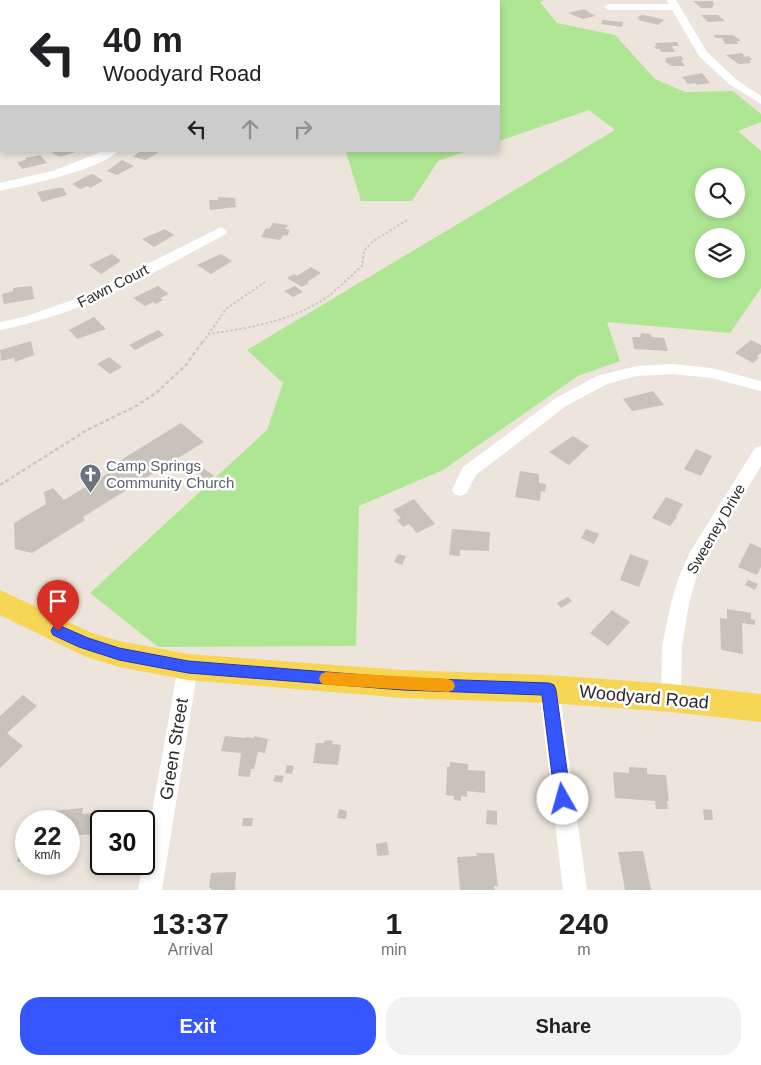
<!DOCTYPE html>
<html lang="en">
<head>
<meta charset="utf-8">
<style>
  :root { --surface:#fff; --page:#f2f2f2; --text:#202124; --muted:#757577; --accent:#3555ff }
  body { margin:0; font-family:Helvetica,sans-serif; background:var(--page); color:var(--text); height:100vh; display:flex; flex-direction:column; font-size:19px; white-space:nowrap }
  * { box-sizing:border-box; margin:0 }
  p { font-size:16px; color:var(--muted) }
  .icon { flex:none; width:28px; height:28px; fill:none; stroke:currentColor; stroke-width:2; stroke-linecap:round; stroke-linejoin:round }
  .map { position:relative; height:890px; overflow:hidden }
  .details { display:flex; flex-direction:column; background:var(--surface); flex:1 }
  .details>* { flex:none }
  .top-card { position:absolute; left:0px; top:0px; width:500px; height:152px; box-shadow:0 2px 8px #0003; background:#fff; color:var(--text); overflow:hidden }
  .tools { position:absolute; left:695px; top:168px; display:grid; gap:10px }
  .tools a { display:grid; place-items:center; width:50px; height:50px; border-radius:50%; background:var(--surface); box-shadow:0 2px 8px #0003; font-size:25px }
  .speed { position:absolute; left:15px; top:810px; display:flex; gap:10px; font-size:25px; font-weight:700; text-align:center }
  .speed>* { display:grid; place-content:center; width:65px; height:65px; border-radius:50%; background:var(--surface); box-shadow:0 2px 8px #0003; line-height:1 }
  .speed small { font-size:12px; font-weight:400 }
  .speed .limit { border:2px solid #111; border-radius:8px; background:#fff; color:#111 }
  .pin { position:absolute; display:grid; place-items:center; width:42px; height:42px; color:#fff; margin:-51px -21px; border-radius:50% 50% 50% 0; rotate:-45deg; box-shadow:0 0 5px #0007 }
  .pin .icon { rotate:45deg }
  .me { position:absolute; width:55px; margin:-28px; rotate:353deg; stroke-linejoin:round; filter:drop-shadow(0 0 4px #0008) }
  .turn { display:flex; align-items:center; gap:18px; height:105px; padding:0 20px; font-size:22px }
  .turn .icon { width:65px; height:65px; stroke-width:2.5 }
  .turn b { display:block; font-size:35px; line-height:42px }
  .lanes { display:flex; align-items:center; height:48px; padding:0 20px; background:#0003; justify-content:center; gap:25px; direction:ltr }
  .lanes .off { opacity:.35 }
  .eta { display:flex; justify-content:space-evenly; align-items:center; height:85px; text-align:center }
  .eta b { font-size:30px; font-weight:600; line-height:35px }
  .action { display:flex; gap:10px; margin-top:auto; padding:10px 20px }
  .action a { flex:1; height:58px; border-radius:20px; background:var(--accent); color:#fff; font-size:20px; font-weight:600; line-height:58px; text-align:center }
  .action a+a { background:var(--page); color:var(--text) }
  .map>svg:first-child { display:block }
  .green { fill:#aee694; fill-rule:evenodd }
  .building { fill:#c8c2ba }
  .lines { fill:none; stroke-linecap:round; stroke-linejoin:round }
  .path-far1 { stroke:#c8c8c8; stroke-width:2; stroke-dasharray:2.5 2; stroke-linecap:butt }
  .path { stroke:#c8c8c8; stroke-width:2.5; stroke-dasharray:4 2.5; stroke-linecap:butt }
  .street { fill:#fff; fill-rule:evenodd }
  .primary { fill:#f7d656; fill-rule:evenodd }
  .route { fill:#3555ff; stroke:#2237a6 }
  .slow { fill:#f59e0b }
  .labels { text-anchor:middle; stroke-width:5; stroke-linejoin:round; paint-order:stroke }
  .street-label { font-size:15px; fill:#2a2a2a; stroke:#fff }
  .worship-label { font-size:15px; fill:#5b616d; stroke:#fff; text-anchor:start }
  .near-street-label { font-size:18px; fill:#2a2a2a; stroke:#fff }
</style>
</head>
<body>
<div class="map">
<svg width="761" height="890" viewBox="0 0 761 890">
  <rect width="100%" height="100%" fill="#ede5db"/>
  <g class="green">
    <path d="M0,0H544L540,2L557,23L615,35L655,79L685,92L733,91L761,114V122L738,131L761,151V288L730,333L607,322L620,361L578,376L443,470L359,506L356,646L158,647L90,593L267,430L283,383L247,350L615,130L589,110L499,141V1H1V4ZM736,176V209H704V176ZM704,236H736V269H704Z"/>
    <path d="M344,151H467L438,161L412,201H361L346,152Z"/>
  </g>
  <g class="building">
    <path d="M693,1H713L714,6H712L713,8H701Z"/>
    <path d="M584,9L595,16L583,19L568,13Z"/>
    <path d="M642,15L654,17L664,20L658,25L638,20L640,19L637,18Z"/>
    <path d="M701,15H718L725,21L708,22Z"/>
    <path d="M602,20L623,22L622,27L601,24Z"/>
    <path d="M713,35H733L741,41H737L738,44H725L722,38H716Z"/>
    <path d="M677,42L679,46H672L675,52H661L660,49H656L654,46H657L655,43Z"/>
    <path d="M742,53L745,57L749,56L753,60H749L751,63L739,64L726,55Z"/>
    <path d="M681,56L684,60H681L685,66H672L664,61H667L665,58Z"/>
    <path d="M702,73L710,83L697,85L695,83L688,84L682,77Z"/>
    <path d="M55,151H79L60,157L52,153Z"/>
    <path d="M140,151H158L156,152L158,153L146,160L133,157Z"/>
    <path d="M40,155L47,163L22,169L17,162L26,160L25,158Z"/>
    <path d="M122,160L134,166L117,175L107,171Z"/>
    <path d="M93,174L103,181L90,188L88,186L80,189L72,184L85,177L88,178L86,176Z"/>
    <path d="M57,188H63L67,195L42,202L37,192Z"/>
    <path d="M218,197L235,198L236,207L210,210L209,200H218Z"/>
    <path d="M273,223L288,225L285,229L290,230L287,236L283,235L280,240L261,237L266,228L269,229Z"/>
    <path d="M165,229L174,235L154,247L142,239Z"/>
    <path d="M112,254L121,261L101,274L89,265Z"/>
    <path d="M221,254L232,261L211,274L197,265Z"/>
    <path d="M311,267L321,273L307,282L309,283L302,287L287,278L294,274L297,276Z"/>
    <path d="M32,286L34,299L4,304L2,294L13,291V288Z"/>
    <path d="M158,286L169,294L160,298L163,300L156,304L153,302L145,306L133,298Z"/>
    <path d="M295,286L303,292L293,297L284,291Z"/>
    <path d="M94,317L106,329L77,339L69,330Z"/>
    <path d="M158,330L164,335L135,350L129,345Z"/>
    <path d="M641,333L650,334L652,337L664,338L668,351L634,349L632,337H640Z"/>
    <path d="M751,340L761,345V353L757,356L759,358L753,363L735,353Z"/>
    <path d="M31,341L34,355L15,362L14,358L1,361L0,350Z"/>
    <path d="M109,357L122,367L110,374L97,364Z"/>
    <path d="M653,391L664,405L632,411L623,399Z"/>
    <path d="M181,423L204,442L83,517L85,520L32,553L15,549L14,523L46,504L44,492L53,488L64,500L120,466L116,463Z"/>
    <path d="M573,436L589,446L569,465L549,452Z"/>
    <path d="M696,449L712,456L701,476L684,469Z"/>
    <path d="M196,463L214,476L206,481L189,468Z"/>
    <path d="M520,471L539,474V483L546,484L545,492L541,491L540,501L515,497Z"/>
    <path d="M666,497L683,504L676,516L677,517L670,526L652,518Z"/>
    <path d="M414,499L435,524L417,533L409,524L403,527L397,520L401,518L393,510Z"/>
    <path d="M452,529L490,532L489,551L460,550V556L449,555Z"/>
    <path d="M586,529L599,534L594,544L581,538Z"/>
    <path d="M750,543L761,548V567L757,575L738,567Z"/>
    <path d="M398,554L406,556L402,565L394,562Z"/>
    <path d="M630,554L649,561L639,587L620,580Z"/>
    <path d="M748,580L758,584L755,590L745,585Z"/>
    <path d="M568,597L572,601L561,608L557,603Z"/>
    <path d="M727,609L751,613V619L755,620V625L742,623L743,654L721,650L720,618L727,619Z"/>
    <path d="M612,610L630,622L608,646L590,633Z"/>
    <path d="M23,695L37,706L7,733L23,746L0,768V716Z"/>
    <path d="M225,736L245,738L246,737L254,738V736L268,739L265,753L258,752L254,769H251L250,777L238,776L241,753L221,751Z"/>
    <path d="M325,740L333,741L332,744L341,745L338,765L313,763L316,743H324Z"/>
    <path d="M450,762L468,764V770L485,771V793L467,791V797L461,796V801L454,800V796L446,795L447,767H450Z"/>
    <path d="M287,765L294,766L292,774L285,773Z"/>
    <path d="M629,767L647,768V774L666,775L669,801H667L668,809H656L655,801L615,798L613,772L629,773Z"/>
    <path d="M275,775L284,776L282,783L273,781Z"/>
    <path d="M83,808L82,814L95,813L93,834L69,836V821H50L52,811Z"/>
    <path d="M339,809L347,811L346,819L337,818Z"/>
    <path d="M703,809L712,810L713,820H704Z"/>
    <path d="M487,810L497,811V825L486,824Z"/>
    <path d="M243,818H253L252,826H242Z"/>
    <path d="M387,842L389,855L377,856L376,844Z"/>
    <path d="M21,850H26V862H17Z"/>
    <path d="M643,851L651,890H625L618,852Z"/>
    <path d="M476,853H494L498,886H494L495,890H460L457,857L477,856Z"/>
    <path d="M236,872L235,890H211V888H209L211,873Z"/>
  </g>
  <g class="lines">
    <g class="path-far1">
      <path d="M208,334C245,329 285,322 318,303C334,294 348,278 362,266L364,251L372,242L407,220"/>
      <path d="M203,342L226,309L265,282"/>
    </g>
    <path class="path" d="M0,485L87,430L136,406L156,393L186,365L203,341"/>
    <g class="street">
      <path d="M666,0H676L707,52L737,80L761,96V104L729,84L699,56L672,10H609L604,7L609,4H669Z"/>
      <path d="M103,151H118C100,170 27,185 0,191V183L53,171Z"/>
      <path d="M221,227L227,231L226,234C149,275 86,313 0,330V322L27,316L81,297Z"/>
      <path d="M673,364L711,368L761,381V391L711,378L673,374L637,376L607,384L566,406L476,475L466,494L460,496L454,494L452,490L463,467L556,398L597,376L637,366Z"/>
      <path d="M761,446V466L704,559L696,579L689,603L682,646L681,698L678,704L671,707L664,704L661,698L662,646L671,603L678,579L690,552L755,448Z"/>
      <path d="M188,658L195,661L198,667L162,890H138L178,667L181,661Z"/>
      <path d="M549,680L556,683L559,689L587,890H563L539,689L542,683Z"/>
    </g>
    <path class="primary" d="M0,590L92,633L119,641L188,654L403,670L549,675L671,684L761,694V722L671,712L549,703L403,698L188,680L119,667L84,656L0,615Z"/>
  </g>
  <path class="route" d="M58,625L88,638L119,648L188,661L403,678L549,683L554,685L556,690L571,799L569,804L563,806L558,804L555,799L542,695L403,690L188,673L119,660L79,647L53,635L51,631L53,627Z"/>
  <path class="slow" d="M326,672L448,679L453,681L455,686L453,690L448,692L326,685L321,683L319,679L321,674Z"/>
  <defs>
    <symbol id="church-pin" viewBox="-11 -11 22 30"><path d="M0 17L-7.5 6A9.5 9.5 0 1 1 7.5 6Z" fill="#6b7280" stroke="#fff"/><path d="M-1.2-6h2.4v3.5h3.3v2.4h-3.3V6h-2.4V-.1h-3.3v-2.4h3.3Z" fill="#fff"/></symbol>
  </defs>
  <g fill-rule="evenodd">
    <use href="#church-pin" x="78" y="462" width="25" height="34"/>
  </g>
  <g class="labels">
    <g class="street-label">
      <text transform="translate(113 286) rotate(-27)" y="5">Fawn Court</text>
      <text transform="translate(716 529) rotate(-60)" y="5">Sweeney Drive</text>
    </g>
    <g class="worship-label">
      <text x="106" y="471">Camp Springs<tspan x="106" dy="17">Community Church</tspan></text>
    </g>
    <g class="near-street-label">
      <text transform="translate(644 697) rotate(5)" y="6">Woodyard Road</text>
      <text transform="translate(174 749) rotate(-81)" y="6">Green Street</text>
    </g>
  </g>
</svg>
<div class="tools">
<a><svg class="icon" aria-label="search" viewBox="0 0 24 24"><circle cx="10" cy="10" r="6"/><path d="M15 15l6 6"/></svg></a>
<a><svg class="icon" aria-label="layers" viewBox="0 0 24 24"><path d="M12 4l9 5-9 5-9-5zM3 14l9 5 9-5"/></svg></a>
</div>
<div class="speed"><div>22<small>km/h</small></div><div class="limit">30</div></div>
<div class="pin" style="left:58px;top:631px;background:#d93025"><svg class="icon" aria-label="arrive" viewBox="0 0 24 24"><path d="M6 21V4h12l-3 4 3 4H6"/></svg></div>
<svg class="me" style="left:563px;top:799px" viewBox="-20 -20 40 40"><circle r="19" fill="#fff"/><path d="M0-13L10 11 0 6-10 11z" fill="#3555ff"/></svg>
<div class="top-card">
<div class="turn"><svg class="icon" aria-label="left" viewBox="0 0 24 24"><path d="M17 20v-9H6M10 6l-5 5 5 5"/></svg><div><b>40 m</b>Woodyard Road</div></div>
<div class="lanes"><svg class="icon" aria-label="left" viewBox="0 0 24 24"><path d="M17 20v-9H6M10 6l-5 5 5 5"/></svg><svg class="icon off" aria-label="ahead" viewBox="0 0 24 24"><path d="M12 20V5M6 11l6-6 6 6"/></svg><svg class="icon off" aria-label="right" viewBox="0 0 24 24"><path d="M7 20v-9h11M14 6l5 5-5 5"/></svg></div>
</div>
</div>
<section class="details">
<div class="eta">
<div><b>13:37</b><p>Arrival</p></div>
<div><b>1</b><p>min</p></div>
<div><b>240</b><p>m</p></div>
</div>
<div class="action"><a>Exit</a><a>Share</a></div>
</section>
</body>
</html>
